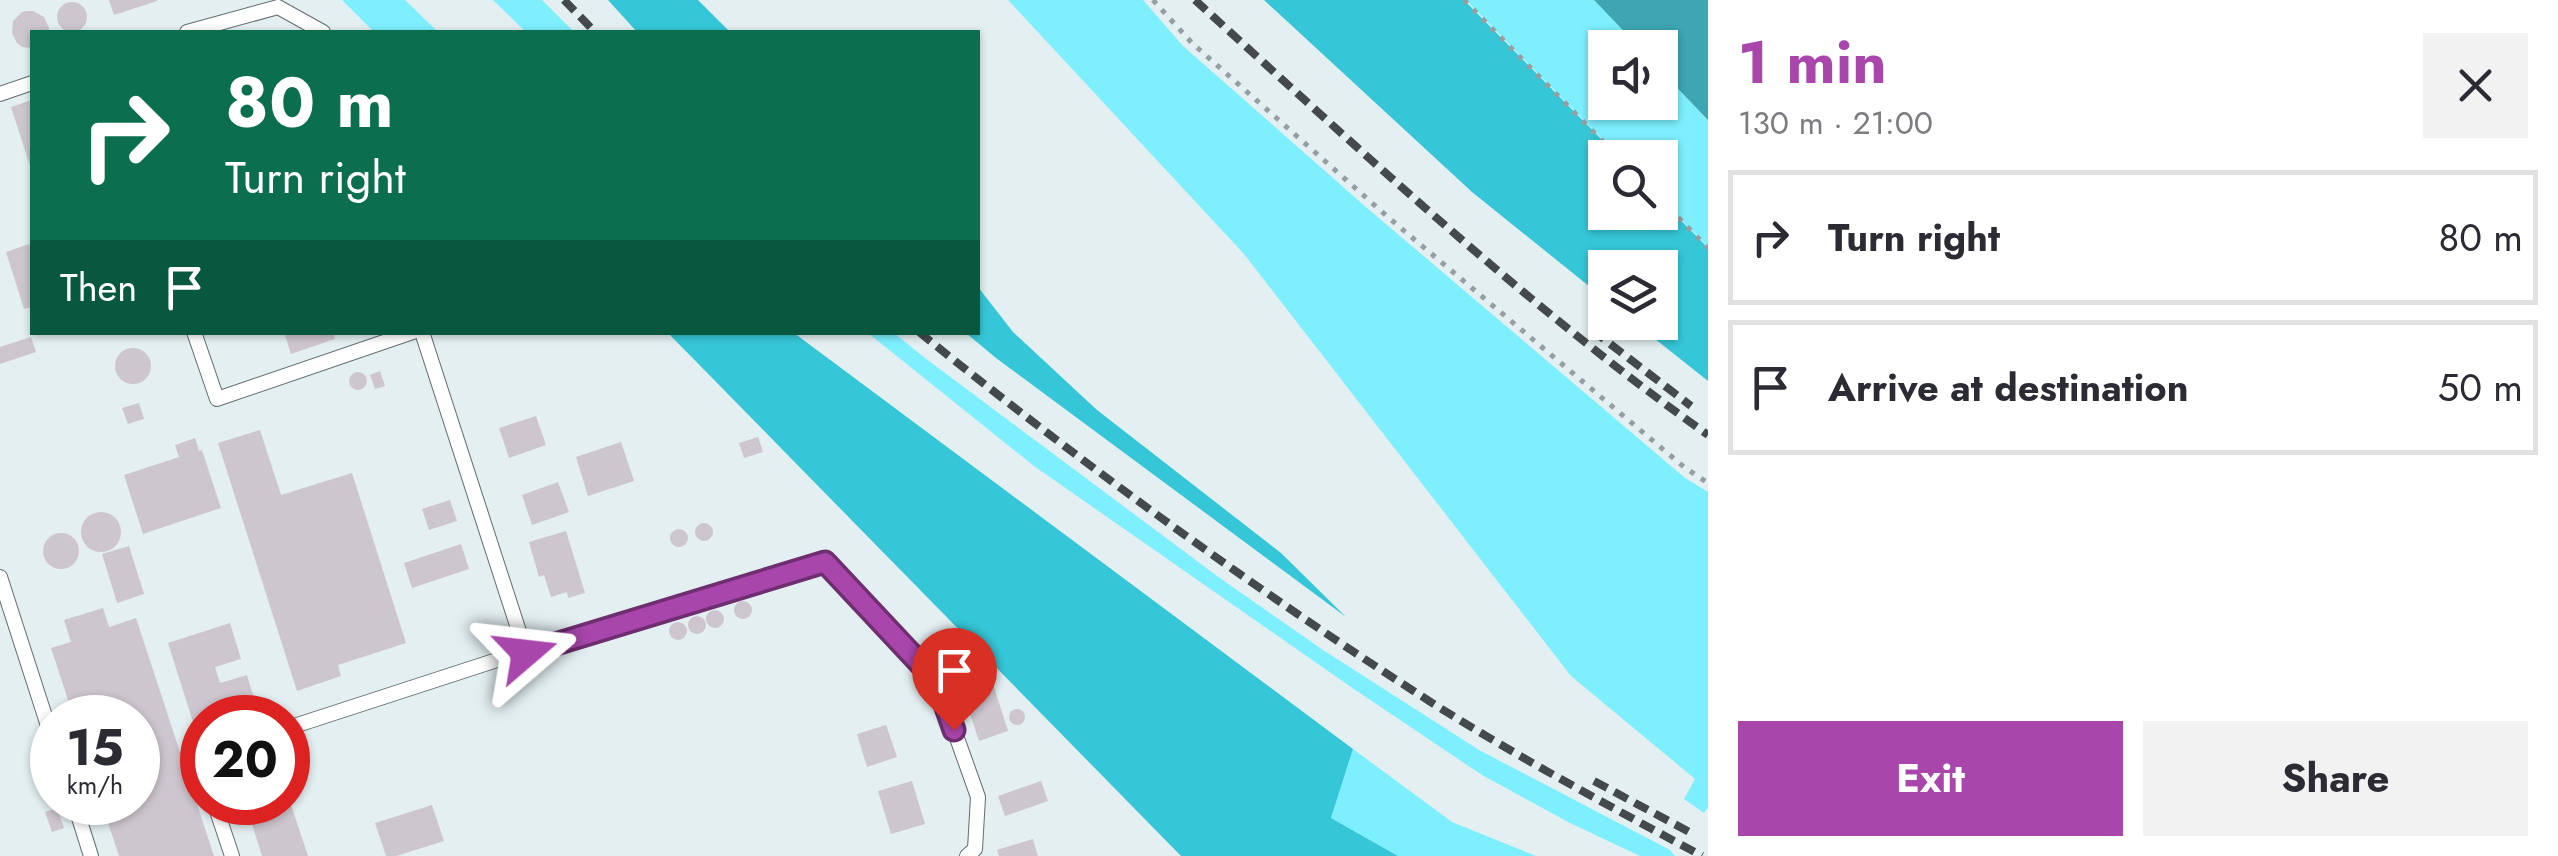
<!DOCTYPE html>
<html lang="en">
<head>
<meta charset="utf-8">
<style>
  :root { --surface:#fff; --page:#f2f2f3; --text:#2b2b33; --muted:#7c7c81; --line:#e1e1e2; --accent:#a946ac }
  body { margin:0; font-family:Jost,sans-serif; background:var(--page); color:var(--text); height:100vh; display:flex; flex-direction:column; font-size:38px; white-space:nowrap }
  * { box-sizing:border-box; margin:0 }
  p { font-size:32px; color:var(--muted) }
  .icon { flex:none; width:55px; height:55px; fill:none; stroke:currentColor; stroke-width:2; stroke-linecap:round; stroke-linejoin:round }
  .map { position:relative; flex:1; overflow:hidden }
  .details { display:flex; flex-direction:column; background:var(--surface); width:850px }
  .details>* { flex:none }
  .banner { position:absolute; left:30px; top:30px; width:950px; height:305px; border-radius:0px; box-shadow:0 2px 8px #0004; background:#0b6e4f; color:#fff; overflow:hidden }
  .controls { position:absolute; left:1588px; top:30px; display:grid; gap:20px }
  .controls a { display:grid; place-items:center; width:90px; height:90px; border-radius:0px; background:var(--surface); box-shadow:0 2px 8px #0004; font-size:50px }
  .speed { position:absolute; left:30px; top:695px; display:flex; gap:20px; font-size:50px; font-weight:700; text-align:center }
  .speed>* { display:grid; place-content:center; width:130px; height:130px; border-radius:50%; background:var(--surface); box-shadow:0 2px 8px #0004; line-height:1 }
  .speed small { font-size:25px; font-weight:400 }
  .speed .limit { border:15px solid #d22; background:#fff; color:#111 }
  .pin { position:absolute; display:grid; place-items:center; width:85px; height:85px; color:#fff; margin:-102px -42px; border-radius:50% 50% 50% 0; rotate:-45deg; box-shadow:0 0 10px #0007 }
  .pin .icon { rotate:45deg }
  .me { position:absolute; width:110px; margin:-55px; rotate:73deg; stroke-linejoin:round; filter:drop-shadow(0 0 8px #0008) }
  .turn { display:flex; align-items:center; gap:35px; height:210px; padding:0 30px; font-size:45px }
  .turn .icon { width:130px; height:130px; stroke-width:2.5 }
  .turn b { display:block; font-size:70px; line-height:85px }
  .then { display:flex; align-items:center; height:95px; padding:0 30px; background:#0003; gap:20px; font-size:38px }
  .round { display:grid; place-items:center; flex:none; width:105px; height:105px; border-radius:0px; background:var(--page) }
  .summary { display:flex; align-items:center; justify-content:space-between; height:170px; padding:0 30px }
  h1 { font-size:60px; font-weight:700; line-height:75px; color:var(--accent) }
  .button { display:flex; gap:20px; margin-top:auto; padding:20px 30px }
  .button a { flex:1; height:115px; border-radius:0px; background:var(--accent); color:#fff; font-size:40px; font-weight:700; line-height:115px; text-align:center }
  .button a+a { background:var(--page); color:var(--text) }
  ul { padding:0; list-style:none }
  li { display:flex; align-items:center; gap:30px; height:135px; margin:0 20px 15px; padding:0 10px; border:5px solid var(--line); border-radius:0px }
  li div { flex:1 }
  li b { display:block; font-size:38px }
  li em { font-style:normal }
  main { display:flex; flex:1; min-height:0 }
  .map>svg:first-child { display:block }
  .green { fill:#7deffe }
  .forest { fill:#35c7d8 }
  .water { fill:#3da6b2 }
  .building { fill:#cec6ce }
  .lines { fill:none; stroke-linecap:round; stroke-linejoin:round }
  .lane-casing { stroke:#616c6d; stroke-width:16 }
  .path { stroke:#959ea0; stroke-width:5; stroke-dasharray:5 8; stroke-linecap:butt }
  .lane { stroke:#fff; stroke-width:14 }
  .rail { stroke:#444a4c; stroke-width:8; stroke-dasharray:15 8; stroke-linecap:butt }
  .route-casing { stroke:#6e2e70; stroke-width:25 }
  .route { stroke:#a946ac; stroke-width:18 }
</style>
</head>
<body>
<main>
<div class="map">
<svg width="1708" height="856" viewBox="0 0 1708 856">
  <rect width="100%" height="100%" fill="#e3eff1"/>
  <g class="green">
    <path d="M342,0H405L438,32H374Z"/>
    <path d="M493,0H542L574,32H526Z"/>
    <path d="M1008,0H1143L1183,46L1367,208L1685,478L1708,492V807L1704,813L1684,799L1695,779L1571,676L1244,254Z"/>
    <path d="M1466,0H1594L1639,47L1605,48V102H1660V70L1708,120V247L1660,198V158L1620,157Z"/>
    <path d="M868,333H894L925,358L1217,576L1323,650L1479,750L1670,850L1675,856H1640L1570,823L1482,775L1348,685L1034,466Z"/>
    <path d="M1353,749L1452,822L1536,856H1398L1331,818Z"/>
  </g>
  <g class="forest">
    <path d="M608,0H698L730,32H637Z"/>
    <path d="M1264,0H1464L1619,157L1605,158V212H1660V199L1708,248V381L1635,323L1660,322V268H1605V299L1472,192Z"/>
    <path d="M978,287L1013,332L1097,410L1281,553L1346,617L996,358L966,333L978,332Z"/>
    <path d="M668,333H794L1353,749L1331,818L1398,856H1181Z"/>
  </g>
  <path class="water" d="M1594,0H1708V120L1660,70V48L1639,47Z"/>
  <g class="building">
    <path d="M109,0H157V1L114,15Z"/>
    <circle cx="72" cy="17" r="15"/>
    <path d="M27,11H33L44,17L49,28V32H32V48L22,47L17,43L12,33L13,21L22,12Z"/>
    <path d="M32,100V172L11,107Z"/>
    <path d="M29,244L32,255V307L24,309L6,252Z"/>
    <path d="M284,332H333L335,339L291,354Z"/>
    <path d="M31,337L36,352L0,364V347Z"/>
    <circle cx="133" cy="366" r="18"/>
    <path d="M380,371L385,386L375,389L370,375Z"/>
    <circle cx="358" cy="381" r="9"/>
    <path d="M139,403L144,419L128,424L122,408Z"/>
    <path d="M536,416L546,445L509,458L499,428Z"/>
    <path d="M260,430L281,495L352,473L406,643L338,665L341,676L297,691L218,443Z"/>
    <path d="M758,437L763,452L744,458L739,443Z"/>
    <path d="M195,438L199,451L202,450L221,508L143,534L124,475L179,457L175,445Z"/>
    <path d="M621,442L634,481L588,496L576,457Z"/>
    <path d="M558,482L569,512L532,525L522,495Z"/>
    <path d="M450,500L457,521L429,530L422,509Z"/>
    <circle cx="101" cy="532" r="20"/>
    <circle cx="704" cy="532" r="9"/>
    <circle cx="679" cy="538" r="9"/>
    <path d="M566,531L585,593L568,598L567,592L551,597L544,575L539,577L529,542Z"/>
    <circle cx="61" cy="551" r="18"/>
    <path d="M461,544L469,569L412,588L404,563Z"/>
    <path d="M129,546L144,594L117,603L102,554Z"/>
    <circle cx="743" cy="610" r="9"/>
    <path d="M103,608L109,627L136,618L214,856H119L101,802H138V718H74L51,648L71,642L64,620Z"/>
    <circle cx="715" cy="619" r="9"/>
    <circle cx="697" cy="625" r="9"/>
    <circle cx="678" cy="631" r="9"/>
    <path d="M230,623L241,659L215,667L220,683L247,675L256,705L217,718H202V722L194,725L168,643Z"/>
    <path d="M988,668L1008,731L979,741L958,678Z"/>
    <circle cx="1017" cy="717" r="8"/>
    <path d="M886,725L897,757L867,767L857,734Z"/>
    <path d="M912,781L925,824L891,834L878,791Z"/>
    <path d="M1041,781L1048,801L1005,816L998,796Z"/>
    <path d="M245,802H290L308,856H262Z"/>
    <path d="M432,805L444,841L396,856H386L375,823Z"/>
    <path d="M57,808L64,828L52,832L45,812Z"/>
    <path d="M1033,839L1038,856H999L997,850Z"/>
  </g>
  <g class="lines">
    <defs>
      <g id="lane">
        <path d="M187,32L278,7L323,32"/>
        <path d="M0,94L32,83"/>
        <path d="M194,332L217,399L413,332"/>
        <path d="M422,332L526,653"/>
        <path d="M0,577L52,738"/>
        <path d="M288,728L497,660L825,562L928,672L942,696L978,797L975,849L967,856"/>
        <path d="M202,756L199,757L202,766"/>
        <path d="M74,802L91,856"/>
        <path d="M214,802L232,856"/>
      </g>
    </defs>
    <use href="#lane" class="lane-casing"/>
    <g class="path">
      <path d="M1153,0L1192,43L1389,218L1684,467L1708,483"/>
      <path d="M1464,0L1619,158"/>
      <path d="M1660,199L1708,248"/>
    </g>
    <use href="#lane" class="lane"/>
    <g class="rail">
      <path d="M564,0L595,32"/>
      <path d="M1195,0C1361,151 1525,305 1708,435"/>
      <path d="M1592,330L1691,406"/>
      <path d="M919,332C1085,466 1258,592 1437,706C1523,760 1613,808 1702,856"/>
      <path d="M1594,781L1695,835"/>
    </g>
  </g>
  <g class="lines">
    <defs>
      <path id="route" d="M526,653L825,562L928,672L942,696L954,730"/>
    </defs>
    <use href="#route" class="route-casing"/>
    <use href="#route" class="route"/>
  </g>
</svg>
<div class="controls">
<a><svg class="icon" aria-label="sound" viewBox="0 0 24 24"><path d="M4 9h4l5-4v14l-5-4H4zM17 9q2 3 0 6"/></svg></a>
<a><svg class="icon" aria-label="search" viewBox="0 0 24 24"><circle cx="10" cy="10" r="6"/><path d="M15 15l6 6"/></svg></a>
<a><svg class="icon" aria-label="layers" viewBox="0 0 24 24"><path d="M12 4l9 5-9 5-9-5zM3 14l9 5 9-5"/></svg></a>
</div>
<div class="speed"><div>15<small>km/h</small></div><div class="limit">20</div></div>
<div class="pin" style="left:954px;top:730px;background:#d93025"><svg class="icon" aria-label="arrive" viewBox="0 0 24 24"><path d="M6 21V4h12l-3 4 3 4H6"/></svg></div>
<svg class="me" style="left:526px;top:653px" viewBox="-20 -20 40 40"><path d="M0-17L14 15 0 8-14 15z" fill="#a946ac" stroke="#fff" stroke-width="4"/></svg>
<div class="banner">
<div class="turn"><svg class="icon" aria-label="right" viewBox="0 0 24 24"><path d="M7 20v-9h11M14 6l5 5-5 5"/></svg><div><b>80 m</b>Turn right</div></div>
<div class="then">Then<svg class="icon" aria-label="arrive" viewBox="0 0 24 24"><path d="M6 21V4h12l-3 4 3 4H6"/></svg></div>
</div>
</div>
<section class="details">
<div class="summary"><div><h1>1 min</h1><p>130 m · 21:00</p></div><a class="round"><svg class="icon" aria-label="close" viewBox="0 0 24 24"><path d="M6 6l12 12M18 6L6 18"/></svg></a></div>
<ul>
<li><svg class="icon" aria-label="right" viewBox="0 0 24 24"><path d="M7 20v-9h11M14 6l5 5-5 5"/></svg><div><b>Turn right</b></div><em>80 m</em></li>
<li><svg class="icon" aria-label="arrive" viewBox="0 0 24 24"><path d="M6 21V4h12l-3 4 3 4H6"/></svg><div><b>Arrive at destination</b></div><em>50 m</em></li>
</ul>
<div class="button"><a>Exit</a><a>Share</a></div>
</section>
</main>
</body>
</html>
